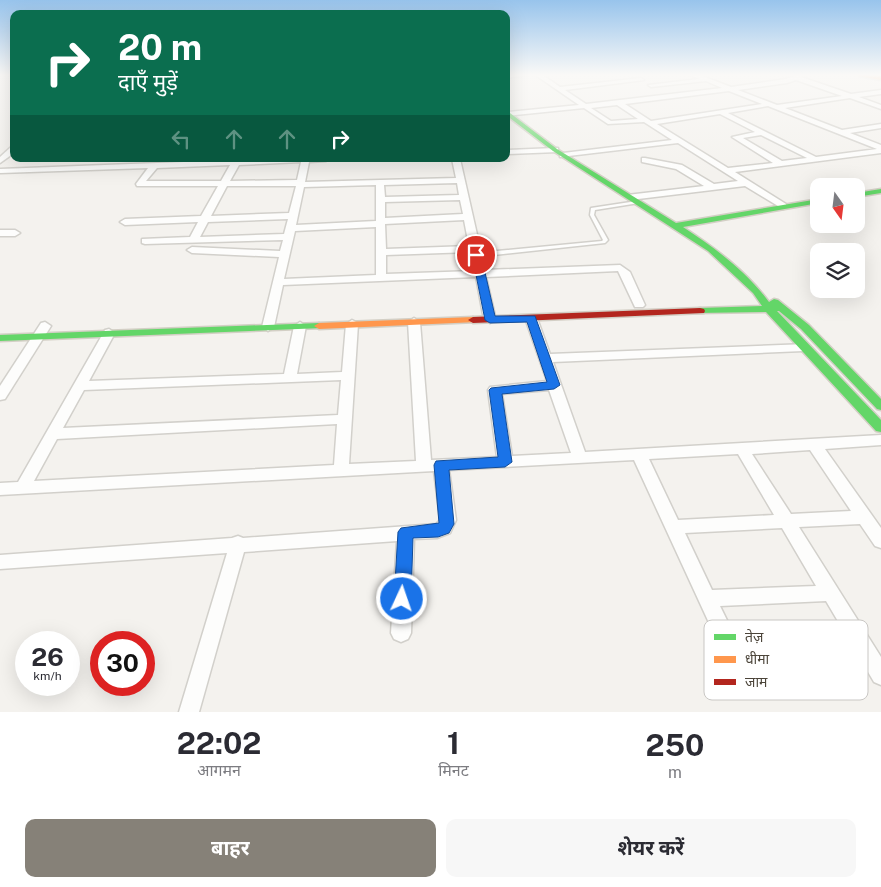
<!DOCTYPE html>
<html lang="hi">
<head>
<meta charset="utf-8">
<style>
  :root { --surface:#fff; --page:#f7f7f7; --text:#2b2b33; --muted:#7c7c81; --accent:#868178 }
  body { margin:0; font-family:"Public Sans","Noto Sans Devanagari",sans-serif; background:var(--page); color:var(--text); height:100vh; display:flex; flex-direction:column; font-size:19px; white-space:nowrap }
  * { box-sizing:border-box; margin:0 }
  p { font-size:16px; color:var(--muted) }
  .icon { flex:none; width:28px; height:28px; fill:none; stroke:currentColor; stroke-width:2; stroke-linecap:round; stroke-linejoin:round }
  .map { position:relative; height:712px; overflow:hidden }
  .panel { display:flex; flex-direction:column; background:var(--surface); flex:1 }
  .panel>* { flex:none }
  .banner { position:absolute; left:10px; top:10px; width:500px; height:152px; border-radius:10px; box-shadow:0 5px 20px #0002; background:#0b6e4f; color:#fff; overflow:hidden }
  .needle { width:32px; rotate:166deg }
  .tools { position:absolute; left:810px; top:178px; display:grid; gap:10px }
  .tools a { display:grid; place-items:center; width:55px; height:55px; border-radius:10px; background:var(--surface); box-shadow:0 5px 20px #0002; font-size:25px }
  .speed { position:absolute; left:15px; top:631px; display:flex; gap:10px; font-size:25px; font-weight:700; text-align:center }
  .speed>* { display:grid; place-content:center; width:65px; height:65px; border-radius:50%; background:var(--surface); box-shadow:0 5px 20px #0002; line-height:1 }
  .speed small { font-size:12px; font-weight:400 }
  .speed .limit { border:8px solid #d22; background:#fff; color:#111 }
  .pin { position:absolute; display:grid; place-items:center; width:42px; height:42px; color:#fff; margin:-21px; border:2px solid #fff; border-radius:50%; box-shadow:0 1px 5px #0007 }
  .me { position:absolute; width:55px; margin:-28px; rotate:3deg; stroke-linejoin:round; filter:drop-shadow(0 0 4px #0008) }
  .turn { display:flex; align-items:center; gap:18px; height:105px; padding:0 25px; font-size:22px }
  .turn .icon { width:65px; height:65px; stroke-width:2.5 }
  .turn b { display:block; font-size:35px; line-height:42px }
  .lanes { display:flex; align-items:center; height:48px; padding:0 25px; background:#0003; justify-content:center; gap:25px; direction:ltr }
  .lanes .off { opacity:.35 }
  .eta { display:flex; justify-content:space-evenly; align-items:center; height:85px; text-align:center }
  .eta b { font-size:30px; font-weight:700; line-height:35px }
  .primary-button { display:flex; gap:10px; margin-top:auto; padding:10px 25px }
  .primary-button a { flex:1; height:58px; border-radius:10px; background:var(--accent); color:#fff; font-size:20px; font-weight:700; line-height:58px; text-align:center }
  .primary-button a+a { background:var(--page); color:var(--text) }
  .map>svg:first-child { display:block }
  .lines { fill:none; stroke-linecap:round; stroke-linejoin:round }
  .lane-casing { stroke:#d2d0cb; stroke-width:3 }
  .street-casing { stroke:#d2d0cb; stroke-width:3 }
  .fast-casing { stroke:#d3cfc5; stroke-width:3 }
  .slow-casing { stroke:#d3cfc5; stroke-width:3 }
  .jam-casing { stroke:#d3cfc5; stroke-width:3 }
  .lane { fill:#fdfdfc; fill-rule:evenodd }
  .street { fill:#fdfdfc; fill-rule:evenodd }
  .fast { fill:#63d668; fill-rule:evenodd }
  .slow { fill:#ff974d; fill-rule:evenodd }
  .jam { fill:#b3261e; fill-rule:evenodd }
  .route { fill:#1a73e8; stroke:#114b97 }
  .key { fill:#fff; stroke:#c9c7c4; stroke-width:1 }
  .key-label { font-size:14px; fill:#4b4439 }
</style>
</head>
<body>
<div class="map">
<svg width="881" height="712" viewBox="0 0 881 712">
  <rect width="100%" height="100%" fill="#f4f2ee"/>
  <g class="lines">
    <defs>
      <path id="lane" d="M637,201H639V203L595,210L594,215L608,240L605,243L476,257L473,255L476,253L602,241L603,240L590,215L591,208Z"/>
      <g id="street">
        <path d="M506,74H532L506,78Z"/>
        <path d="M534,74H541L560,87L641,78L644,80L565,90L586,104L722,88L706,81L651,87L648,85L699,79L689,74H697L731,87L786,79L800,74H808L801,77L851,94L881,90V94L859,97L881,105V109L850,98L785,108L842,130L881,124V128L850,133L881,145V153L735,172L786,204V208L783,209L745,186L630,200L626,197L627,195L704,186L676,169L642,162V158H645L682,165L714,184L738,181L678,143L560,157V153H563L672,140L644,122L608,124L584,108L506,116L508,112L579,105ZM796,80L842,96L777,105L738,90L787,83ZM729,91L762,104L651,121L625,104ZM617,105L638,119L611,121L591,108ZM768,106L877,149L816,157L728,113ZM720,114L755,132L732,137L773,163L728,168L657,124ZM761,135L807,158L782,161L743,138Z"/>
        <path d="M11,147H14V153L0,163V157Z"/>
        <path d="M555,148H558V152L506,154V150Z"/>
        <path d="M330,159L326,161L309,162L305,182L456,178L452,159H460L485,270L620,265L630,272L645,305L643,307H635L618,271L486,277L496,320L490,323L484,320L476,277L283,285L274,327L268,331L262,327L279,257L192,253L187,250L192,247L280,251L283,240L145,244L142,243V239L190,237L198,222L125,225L120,222L125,219L201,216L218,186H137L136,184L148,168L0,173V169L236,160ZM301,162L297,180L230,181L239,165ZM230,165L221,181H146L157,168ZM457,183L459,195L385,197L384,185ZM376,185V221L296,225L304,187ZM227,186H296L289,213L211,216ZM460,200L463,214L385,218V202ZM288,219L284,234L200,237L208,222ZM464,220L469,246L386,249L385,224ZM376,227V275L284,279L295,231ZM471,252L474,271L386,274V255Z"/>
        <path d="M0,230H15L20,233L15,236H0Z"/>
        <path d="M531,315L537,318L550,354L807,344L809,347L807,350L803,351L553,362L585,452L881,435V445L825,449L881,528V548L875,546L860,524L799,527L881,657V685L874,682L826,601L720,606L745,657L742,664L735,666L728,664L634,460L449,470L456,520L450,533L437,538L414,539L411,633L408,639L401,642L394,639L391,633L397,541L244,552L199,712H179L227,553L0,569V555L232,538L238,536L243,538L436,524L440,520L434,471L0,495V483L18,482L105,330L109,329L115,333L89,381L284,374L294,326L300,322L306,326L297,374L342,372L346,324L352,320L356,322L358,324L349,464L416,461L408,322L414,318L420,322L431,460L497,457L488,390L490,387L547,381L525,318ZM341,380L338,415L63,428L84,390ZM549,390L571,453L512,456L502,394ZM337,424L334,465L34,481L57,439ZM810,450L851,511L791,514L752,454ZM738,454L774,515L678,520L649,459ZM782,528L816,586L712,590L685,533Z"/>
        <path d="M45,322L51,326L5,399L0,400V386L41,323Z"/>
      </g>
      <g id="fast">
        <path d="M506,110L557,149L676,223L819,199V203L683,227C715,248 746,271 769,302L774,299L778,300L809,325L881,399V410L877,409L801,329L779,311H777L881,420V432L876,431L766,312L696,313L695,311L696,309L700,308L762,306L753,293L708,251L553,151L506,115Z"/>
        <path d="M881,189V193L856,197V193Z"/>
        <path d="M319,323L324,326L323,328L0,341V335Z"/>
      </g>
      <g id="slow">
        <path d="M856,74L881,76V80L859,76Z"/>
        <path d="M473,317L478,320L477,322L319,329L314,326L319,323Z"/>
      </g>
      <path id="jam" d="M700,308L704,309L705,311L704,313L473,323L468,320L473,317Z"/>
    </defs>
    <use href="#lane" class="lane-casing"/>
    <use href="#street" class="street-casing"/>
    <use href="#fast" class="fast-casing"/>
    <use href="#slow" class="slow-casing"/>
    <use href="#jam" class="jam-casing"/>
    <use href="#lane" class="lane"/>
    <use href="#street" class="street"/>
    <use href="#fast" class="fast"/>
    <use href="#slow" class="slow"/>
    <use href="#jam" class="jam"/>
  </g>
  <linearGradient id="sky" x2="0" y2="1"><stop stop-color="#98c4ec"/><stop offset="0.43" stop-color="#faf9f7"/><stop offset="1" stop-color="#faf9f7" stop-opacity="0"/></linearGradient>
  <rect width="881" height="174" fill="url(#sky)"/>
  <path class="route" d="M476,252L481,255L495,316H535L560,385L554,389L502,394L512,462L505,467L449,470L454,524L449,533L438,537L413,538L411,599L408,605L402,607L397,605L394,599L398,532L401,528L439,523L434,465L436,461L498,457L489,390L491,388L547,382L527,322L490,323L485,320L472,255Z"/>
  <rect x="704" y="620" width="164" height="80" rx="8" class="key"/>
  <rect x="714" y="634" width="22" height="6" fill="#63d668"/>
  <rect x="714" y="656" width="22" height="7" fill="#ff974d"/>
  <rect x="714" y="679" width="22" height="6" fill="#b3261e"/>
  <g class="key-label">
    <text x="745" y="642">तेज़</text>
    <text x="745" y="664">धीमा</text>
    <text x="745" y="687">जाम</text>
  </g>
</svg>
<div class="tools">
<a><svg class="needle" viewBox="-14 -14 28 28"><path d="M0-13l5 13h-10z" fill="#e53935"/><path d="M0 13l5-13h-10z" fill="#7c7c81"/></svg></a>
<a><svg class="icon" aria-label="layers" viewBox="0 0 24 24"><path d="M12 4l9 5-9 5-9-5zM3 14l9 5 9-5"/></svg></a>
</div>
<div class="speed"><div>26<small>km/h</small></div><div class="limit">30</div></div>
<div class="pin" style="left:476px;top:255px;background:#d93025"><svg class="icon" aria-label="arrive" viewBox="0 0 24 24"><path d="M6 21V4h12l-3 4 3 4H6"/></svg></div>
<svg class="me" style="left:402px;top:599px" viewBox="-20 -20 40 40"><circle r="17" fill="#1a73e8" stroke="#fff" stroke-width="3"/><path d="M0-11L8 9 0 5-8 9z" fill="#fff"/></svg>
<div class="banner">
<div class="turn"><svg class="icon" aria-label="right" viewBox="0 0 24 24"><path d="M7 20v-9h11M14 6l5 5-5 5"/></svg><div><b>20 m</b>दाएँ मुड़ें</div></div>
<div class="lanes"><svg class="icon off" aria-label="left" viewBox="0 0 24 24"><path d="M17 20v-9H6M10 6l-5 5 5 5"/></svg><svg class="icon off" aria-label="ahead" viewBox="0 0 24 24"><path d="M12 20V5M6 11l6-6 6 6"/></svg><svg class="icon off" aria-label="ahead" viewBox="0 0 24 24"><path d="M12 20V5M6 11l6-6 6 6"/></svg><svg class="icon" aria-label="right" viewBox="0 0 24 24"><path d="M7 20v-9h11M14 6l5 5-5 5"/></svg></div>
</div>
</div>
<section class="panel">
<div class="eta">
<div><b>22:02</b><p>आगमन</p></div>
<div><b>1</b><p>मिनट</p></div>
<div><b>250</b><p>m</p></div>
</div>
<div class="primary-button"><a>बाहर</a><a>शेयर करें</a></div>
</section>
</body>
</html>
